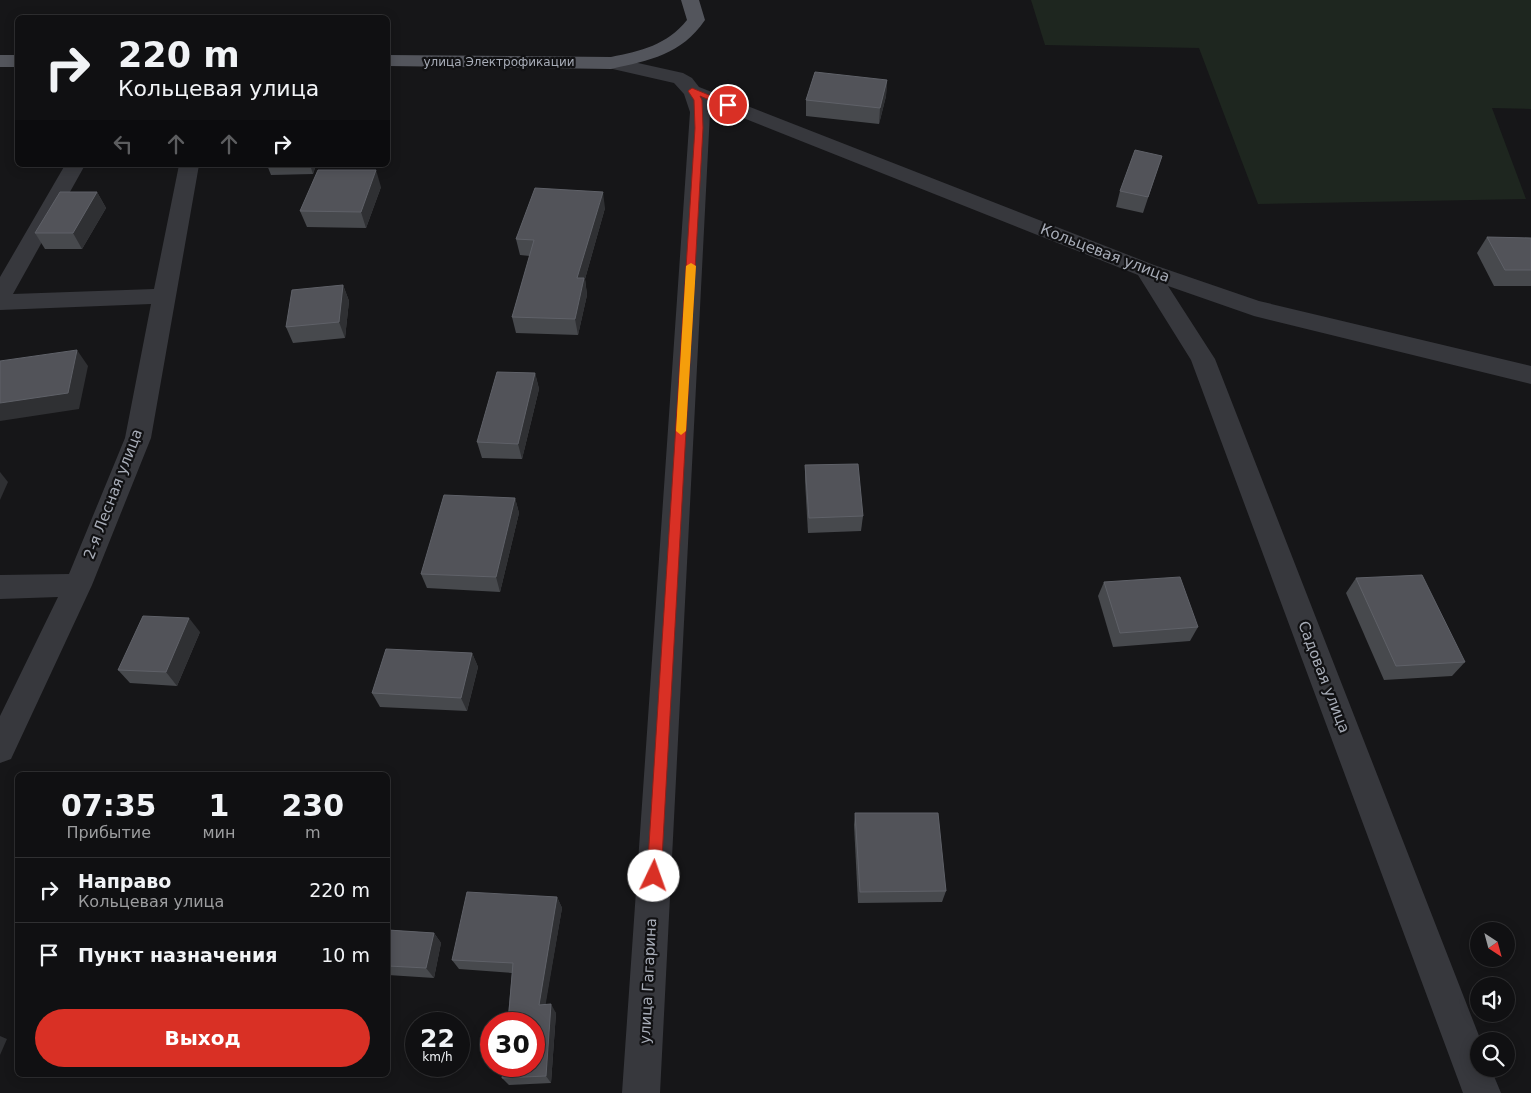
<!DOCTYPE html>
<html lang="ru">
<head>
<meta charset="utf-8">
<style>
  :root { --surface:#101012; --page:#19191b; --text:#f1f3f6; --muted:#9c9d9f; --line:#303032; --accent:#d93025 }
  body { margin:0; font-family:"DejaVu Sans",sans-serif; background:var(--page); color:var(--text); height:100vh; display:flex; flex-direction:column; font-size:19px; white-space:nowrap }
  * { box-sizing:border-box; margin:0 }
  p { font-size:16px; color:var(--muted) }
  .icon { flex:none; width:28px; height:28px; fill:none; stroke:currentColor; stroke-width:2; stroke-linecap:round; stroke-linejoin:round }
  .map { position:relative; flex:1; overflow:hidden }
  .side { position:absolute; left:15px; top:772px; width:375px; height:305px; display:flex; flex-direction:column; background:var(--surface); border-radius:8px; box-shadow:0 2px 12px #0003,0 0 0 1px var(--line) }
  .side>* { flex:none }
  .guide { position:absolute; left:15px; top:15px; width:375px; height:152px; border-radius:8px; box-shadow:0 2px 12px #0003,0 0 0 1px var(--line); background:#101012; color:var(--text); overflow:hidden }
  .needle { width:32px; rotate:144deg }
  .fabs { position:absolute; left:1470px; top:922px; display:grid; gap:10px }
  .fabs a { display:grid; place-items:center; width:45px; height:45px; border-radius:50%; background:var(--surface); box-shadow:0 2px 12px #0003,0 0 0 1px var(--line); font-size:25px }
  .speed { position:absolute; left:405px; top:1012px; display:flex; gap:10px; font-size:25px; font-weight:700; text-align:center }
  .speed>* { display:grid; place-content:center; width:65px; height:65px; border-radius:50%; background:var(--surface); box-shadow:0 2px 12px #0003,0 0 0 1px var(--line); line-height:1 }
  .speed small { font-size:12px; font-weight:400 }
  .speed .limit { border:8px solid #d22; background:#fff; color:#111 }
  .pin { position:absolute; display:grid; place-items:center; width:42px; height:42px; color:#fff; margin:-21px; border:2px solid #fff; border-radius:50%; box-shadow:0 1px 5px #0007 }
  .me { position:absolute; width:55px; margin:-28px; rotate:3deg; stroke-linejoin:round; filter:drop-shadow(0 0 4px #0008) }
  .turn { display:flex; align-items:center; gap:18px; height:105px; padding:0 20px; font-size:22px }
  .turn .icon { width:65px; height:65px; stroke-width:2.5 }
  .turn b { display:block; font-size:35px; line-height:42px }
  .lanes { display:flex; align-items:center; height:48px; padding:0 20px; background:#0003; justify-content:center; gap:25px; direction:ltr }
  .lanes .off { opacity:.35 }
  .eta { display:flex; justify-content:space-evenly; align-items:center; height:85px; text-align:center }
  .eta b { font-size:30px; font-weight:600; line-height:35px }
  .action { display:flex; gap:10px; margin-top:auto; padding:10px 20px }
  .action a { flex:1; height:58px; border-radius:30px; background:var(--accent); color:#fff; font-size:20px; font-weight:600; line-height:58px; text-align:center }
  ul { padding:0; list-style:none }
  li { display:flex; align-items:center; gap:15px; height:65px; padding:0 20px; border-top:1px solid var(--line) }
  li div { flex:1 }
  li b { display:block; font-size:19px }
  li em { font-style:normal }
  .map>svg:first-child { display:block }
  .green { fill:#1e261f }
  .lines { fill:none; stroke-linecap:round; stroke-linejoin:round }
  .minor { fill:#37383d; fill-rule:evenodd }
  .major { fill:#53555c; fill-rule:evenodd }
  .wall { fill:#47494d }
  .shaded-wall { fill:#2f3033 }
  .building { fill:#525359; stroke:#5f6168 }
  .route { fill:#d93025; stroke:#8d1f18 }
  .slow { fill:#f59e0b }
  .labels { text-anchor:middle; stroke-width:4.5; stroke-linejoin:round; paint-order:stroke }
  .far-street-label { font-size:12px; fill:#a8adb8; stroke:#111113 }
  .street-label { font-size:15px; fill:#a8adb8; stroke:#111113 }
</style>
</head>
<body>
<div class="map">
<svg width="1531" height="1093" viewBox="0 0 1531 1093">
  <rect width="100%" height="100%" fill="#161618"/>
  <path class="green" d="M1031,0H1531V109L1492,108L1526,199L1258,204L1199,48L1045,45Z"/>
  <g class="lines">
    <g class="minor">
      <path d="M611,57L683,73L692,78L699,87L1154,265L1259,301L1531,366V384L1254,316L1168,286L1215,359L1481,1041H1479V1069H1491L1501,1093H1463L1191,360L1138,275L708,104L710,112L660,1093H622L690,112L684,94L674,83L604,67L602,63L604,59Z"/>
      <path d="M65,165H85L13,294L154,289L179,165H199L151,438L92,585L11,759L0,763V716L58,597L0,599V575L69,574L125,438L151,304L0,310V277Z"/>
    </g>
    <g class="major">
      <path d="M681,0H699L705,20C681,55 650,60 611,69L388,66V55L611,57C641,51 667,45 687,20Z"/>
      <rect x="0" y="55" width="18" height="12"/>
    </g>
  </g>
  <g class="wall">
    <path d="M887,80L886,96L879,124L806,116V100Z"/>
    <path d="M1162,156L1143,213L1116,207L1120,191Z"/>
    <path d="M267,165H316L313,174L271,175Z"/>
    <path d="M381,187L366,228L307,227L300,211Z"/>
    <path d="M97,192L106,208L82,249H45L35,233Z"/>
    <path d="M605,208L585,279L587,295L578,335L516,333L512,317L530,256L520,255L516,239Z"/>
    <path d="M1487,237L1531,238V286H1494L1477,253Z"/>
    <path d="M343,285L349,301L345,338L293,343L286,327Z"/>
    <path d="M535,373L539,389L522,459L482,458L477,442Z"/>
    <path d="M805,465L863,516L861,531L808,533L805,481Z"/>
    <path d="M515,498L519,513L500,592L427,588L421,574Z"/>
    <path d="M1356,578L1465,662L1452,676L1384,680L1346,593Z"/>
    <path d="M1104,582L1198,627L1190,641L1113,647L1098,596Z"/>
    <path d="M200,632L177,686L130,683L118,670Z"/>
    <path d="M472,653L478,667L467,711L380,707L372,693Z"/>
    <path d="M855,813L946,891L942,902L858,903L854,825Z"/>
    <path d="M557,897L562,908L545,1005L556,1013L551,1083L509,1085L502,1078L512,973L459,969L452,960Z"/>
    <path d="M388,930L434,933L441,943L434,978L388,975Z"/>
  </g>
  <g class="shaded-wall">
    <path d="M887,80L886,96L879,124L880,108Z"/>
    <path d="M310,165H316L313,174Z"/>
    <path d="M376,170L381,187L366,228L361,212Z"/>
    <path d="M97,192L106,208L82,249L73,233Z"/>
    <path d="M603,192L605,208L585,279L587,295L578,335L575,319L577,278Z"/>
    <path d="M343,285L349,301L345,338L339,322Z"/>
    <path d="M77,350L88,366L79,409L0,421V403Z"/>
    <path d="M535,373L539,389L522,459L518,444Z"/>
    <path d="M0,472L8,482L0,500Z"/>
    <path d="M515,498L519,513L500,592L496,577Z"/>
    <path d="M189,618L200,632L177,686L166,672Z"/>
    <path d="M472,653L478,667L467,711L461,698Z"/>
    <path d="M557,897L562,908L544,1014L539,1005Z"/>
    <path d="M434,933L441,943L434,978L426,968Z"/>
    <path d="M551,1004L556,1013L551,1083L546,1076Z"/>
    <path d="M0,1036L7,1039L0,1055Z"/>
  </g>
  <g class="building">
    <path d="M815,72L887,80L880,108L806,100Z"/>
    <path d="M1135,150L1162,156L1148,197L1120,191Z"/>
    <path d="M318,170H376L361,212L300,211Z"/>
    <path d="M535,188L603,192L577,278H584L575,319L512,317L534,240L516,239Z"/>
    <path d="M60,192H97L73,233H35Z"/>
    <path d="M1487,237L1531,238V270H1505Z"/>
    <path d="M343,285L339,322L286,327L292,290Z"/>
    <path d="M77,350L68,393L0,403V361Z"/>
    <path d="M497,372L535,373L518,444L477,442Z"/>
    <path d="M858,464L863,516L809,518L805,465Z"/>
    <path d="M444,495L515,498L496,577L421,574Z"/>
    <path d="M1422,575L1465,662L1396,666L1356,578Z"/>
    <path d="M1180,577L1198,627L1120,633L1104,582Z"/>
    <path d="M143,616L189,618L166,672L118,670Z"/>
    <path d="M386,649L472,653L461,698L372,693Z"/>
    <path d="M855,813H938L946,891L860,892Z"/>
    <path d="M467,892L557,897L539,1005L551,1004L546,1076L502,1078L504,1066H534V1024H508L513,963L452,960Z"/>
    <path d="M388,930L434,933L426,968L388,966Z"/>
  </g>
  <path class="route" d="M692,88L733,105L726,107L700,96L702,100L703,128L661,876L659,881L654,883L649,881L647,876L695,128L694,100L688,91Z"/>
  <path class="slow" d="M691,263L696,266L686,431L681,435L676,431L686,266Z"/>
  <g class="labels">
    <g class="far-street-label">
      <text x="499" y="66">улица Электрофикации</text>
    </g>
    <g class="street-label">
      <text transform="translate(1105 253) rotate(21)" y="5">Кольцевая улица</text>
      <text transform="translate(113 494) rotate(-69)" y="5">2-я Лесная улица</text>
      <text transform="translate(1324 677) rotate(69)" y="5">Садовая улица</text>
      <text transform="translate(648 981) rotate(-87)" y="5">улица Гагарина</text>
    </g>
  </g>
</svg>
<div class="fabs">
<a><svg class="needle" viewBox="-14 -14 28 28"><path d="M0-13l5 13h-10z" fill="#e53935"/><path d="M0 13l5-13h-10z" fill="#9c9d9f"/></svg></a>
<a><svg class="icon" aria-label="sound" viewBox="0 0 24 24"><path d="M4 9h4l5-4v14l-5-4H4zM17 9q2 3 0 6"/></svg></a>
<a><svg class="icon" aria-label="search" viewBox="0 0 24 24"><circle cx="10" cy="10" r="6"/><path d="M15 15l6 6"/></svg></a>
</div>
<div class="speed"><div>22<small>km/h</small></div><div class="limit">30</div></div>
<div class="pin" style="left:728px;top:105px;background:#d93025"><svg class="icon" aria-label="arrive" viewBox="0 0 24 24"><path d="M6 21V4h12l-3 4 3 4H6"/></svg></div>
<svg class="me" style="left:654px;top:876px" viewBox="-20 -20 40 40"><circle r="19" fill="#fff"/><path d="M0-13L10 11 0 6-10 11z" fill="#d93025"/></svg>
<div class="guide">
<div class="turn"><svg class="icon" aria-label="right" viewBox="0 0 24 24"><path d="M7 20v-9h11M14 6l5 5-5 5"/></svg><div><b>220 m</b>Кольцевая улица</div></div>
<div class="lanes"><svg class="icon off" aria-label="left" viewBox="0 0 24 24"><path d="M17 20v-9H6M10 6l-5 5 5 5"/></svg><svg class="icon off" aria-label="ahead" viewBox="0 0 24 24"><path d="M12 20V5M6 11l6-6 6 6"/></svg><svg class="icon off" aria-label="ahead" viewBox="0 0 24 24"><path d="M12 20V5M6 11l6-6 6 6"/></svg><svg class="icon" aria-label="right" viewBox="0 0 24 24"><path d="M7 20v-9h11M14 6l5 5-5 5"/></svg></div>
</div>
<section class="side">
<div class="eta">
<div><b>07:35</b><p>Прибытие</p></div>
<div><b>1</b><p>мин</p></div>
<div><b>230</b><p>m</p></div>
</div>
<ul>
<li><svg class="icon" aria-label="right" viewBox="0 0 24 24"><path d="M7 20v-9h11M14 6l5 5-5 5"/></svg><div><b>Направо</b><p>Кольцевая улица</p></div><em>220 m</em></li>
<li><svg class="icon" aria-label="arrive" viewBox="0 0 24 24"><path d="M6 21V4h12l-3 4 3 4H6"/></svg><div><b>Пункт назначения</b></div><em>10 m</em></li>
</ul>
<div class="action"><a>Выход</a></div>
</section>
</div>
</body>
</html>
